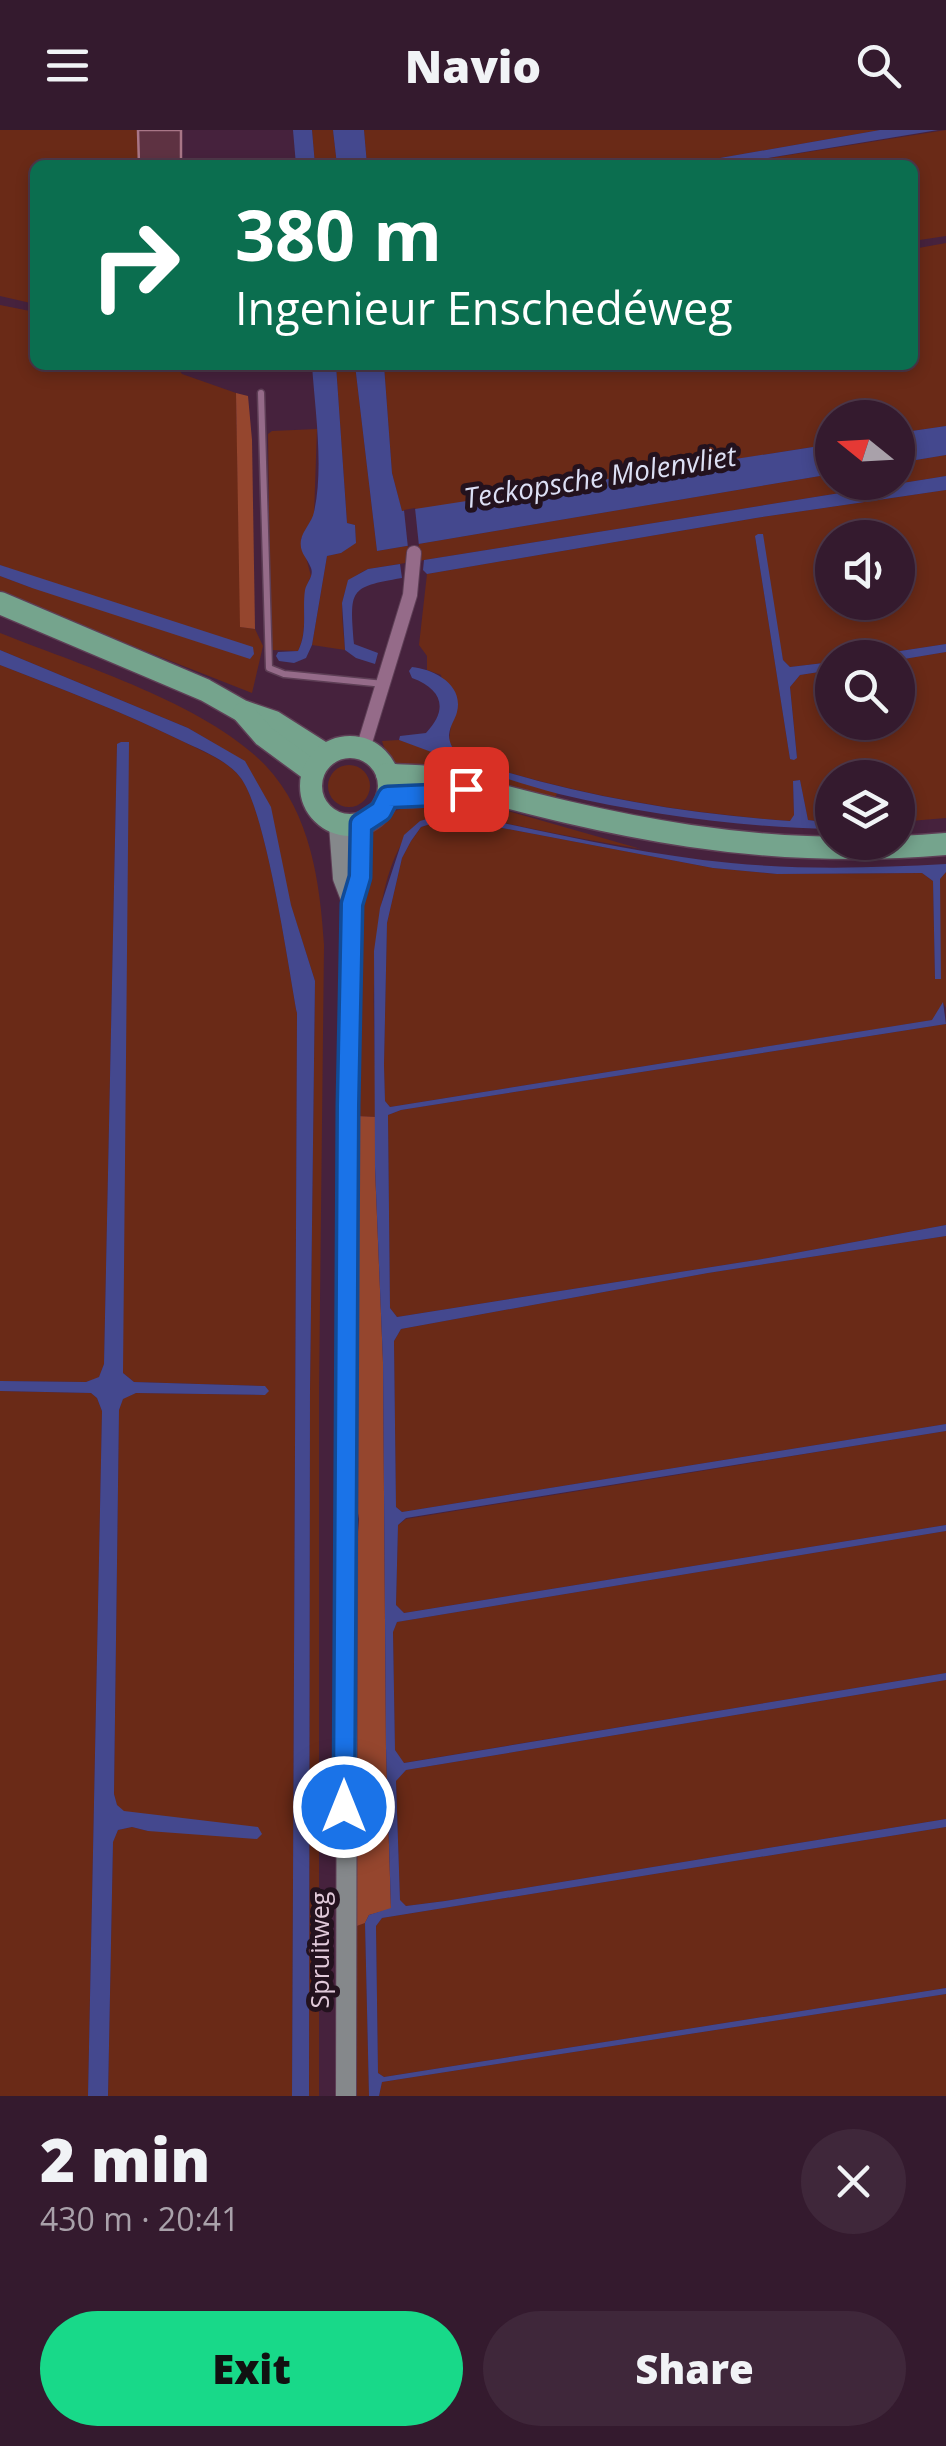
<!DOCTYPE html>
<html lang="en">
<head>
<meta charset="utf-8">
<style>
  :root { --surface:#341a2e; --page:#3f273a; --text:#f1f3f6; --muted:#a9a1aa; --line:#4e384a; --accent:#18d989 }
  body { margin:0; font-family:"Open Sans",sans-serif; background:var(--page); color:var(--text); height:100vh; display:flex; flex-direction:column; font-size:38px; white-space:nowrap }
  * { box-sizing:border-box; margin:0 }
  p { font-size:32px; color:var(--muted) }
  .icon { flex:none; width:55px; height:55px; fill:none; stroke:currentColor; stroke-width:2; stroke-linecap:round; stroke-linejoin:round }
  .map { position:relative; height:1966px; overflow:hidden }
  .side { display:flex; flex-direction:column; background:var(--surface); flex:1 }
  .side>* { flex:none }
  .guide { position:absolute; left:30px; top:30px; width:888px; height:210px; border-radius:15px; box-shadow:0 5px 15px #0003,0 0 0 2px var(--line); background:#0b6e4f; color:#fff; overflow:hidden }
  .needle { width:65px; rotate:288deg }
  .fabs { position:absolute; left:815px; top:270px; display:grid; gap:20px }
  .fabs a { display:grid; place-items:center; width:100px; height:100px; border-radius:50%; background:var(--surface); box-shadow:0 5px 15px #0003,0 0 0 2px var(--line); font-size:50px }
  .pin { position:absolute; display:grid; place-items:center; width:85px; height:85px; color:#fff; margin:-42px; border-radius:20px; box-shadow:0 5px 15px #0006 }
  .me { position:absolute; width:110px; margin:-55px; rotate:0deg; stroke-linejoin:round; filter:drop-shadow(0 0 8px #0008) }
  .turn { display:flex; align-items:center; gap:35px; height:210px; padding:0 40px; font-size:45px }
  .turn .icon { width:130px; height:130px; stroke-width:2.5 }
  .turn b { display:block; font-size:70px; line-height:85px }
  .round { display:grid; place-items:center; flex:none; width:105px; height:105px; border-radius:52px; background:var(--page) }
  .overview { display:flex; align-items:center; justify-content:space-between; height:170px; padding:0 40px }
  h1 { font-size:60px; font-weight:800; line-height:75px }
  .cta { display:flex; gap:20px; margin-top:auto; padding:20px 40px }
  .cta a { flex:1; height:115px; border-radius:60px; background:var(--accent); color:#111; font-size:40px; font-weight:800; line-height:115px; text-align:center }
  .cta a+a { background:var(--page); color:var(--text) }
  header { display:flex; justify-content:space-between; align-items:center; height:130px; padding:0 40px; background:var(--surface); font-size:45px; font-weight:800 }
  .map>svg:first-child { display:block }
  .green { fill:#6a2a17; fill-rule:evenodd }
  .forest { fill:#95462e }
  .water { fill:#44488e }
  .pier { fill:#46223d }
  .building { fill:#5e3242; stroke:#a97687; stroke-width:2.5 }
  .lines { fill:none; stroke-linecap:round; stroke-linejoin:round }
  .service-casing { stroke:#5e3f56; stroke-width:9 }
  .minor-casing { stroke:#5e3f56; stroke-width:16 }
  .secondary-casing { stroke:#5e3f56; stroke-width:22 }
  .primary-casing { stroke:#5e3f56; stroke-width:25 }
  .service { stroke:#956b89; stroke-width:6 }
  .minor { stroke:#956b89; stroke-width:14 }
  .secondary { stroke:#85888b; stroke-width:20 }
  .primary { stroke:#75a48d; stroke-width:22 }
  .route-casing { stroke:#114b97; stroke-width:25 }
  .route { stroke:#1a73e8; stroke-width:18 }
  .labels { text-anchor:middle; stroke-width:10; stroke-linejoin:round; paint-order:stroke }
  .street-label { font-size:25px; fill:#e1cada; stroke:#23121e }
  .water-label { font-size:28px; font-style:italic; fill:#dcdff4; stroke:#23121e }
</style>
</head>
<body>
<header><svg class="icon" aria-label="menu" viewBox="0 0 24 24"><path d="M4 6h16M4 12h16M4 18h16"/></svg>Navio<svg class="icon" aria-label="search" viewBox="0 0 24 24"><circle cx="10" cy="10" r="6"/><path d="M15 15l6 6"/></svg></header>
<div class="map">
<svg width="946" height="1966" viewBox="0 0 946 1966">
  <rect width="100%" height="100%" fill="#46223d"/>
  <g class="green">
    <path d="M0,0H164L166,35H35V174L0,166Z"/>
    <path d="M312,0H333L337,35H315Z"/>
    <path d="M364,0H880L680,35H367Z"/>
    <path d="M946,0V106L913,111L912,35H726Z"/>
    <path d="M946,113V296L898,303V288H832V314L402,382L392,343L384,235H912L913,119Z"/>
    <path d="M0,175L35,182V235H175L182,244L236,263L241,497L255,499L263,516L252,563L0,464V446L32,458L35,448L0,435Z"/>
    <path d="M336,235H355L377,421L832,344V352H898V333L946,325V346L368,439C333,454 343,488 345,520L312,515L327,426L341,423L356,412L355,395L347,393Z"/>
    <path d="M317,299L314,385L301,409L311,446C299,469 310,497 298,521L271,520L268,304L272,301Z"/>
    <path d="M946,360V514L861,527L832,528V532L790,537L783,530L755,406L790,629L797,627L790,557L800,545L832,540V592H898V530L946,522V688L898,692V648H832V693L808,690L800,650L793,651L794,686L791,691C677,683 564,663 455,626L449,611L451,595L441,545L427,540V526L419,515L427,444L756,388ZM832,408H898V472H832Z"/>
    <path d="M0,503C80,535 207,574 266,636C311,684 320,753 324,815L319,1261V1966H309L310,1261L315,851L245,632L188,598L0,520Z"/>
    <path d="M0,535C62,559 123,582 182,611C201,621 227,630 240,647C266,679 288,835 297,883L292,1966H108L113,1711L118,1700L132,1697L148,1701L117,1676L114,1664L119,1280L123,1268L136,1263L265,1265V1256L134,1252L123,1243L121,612L117,615L104,1234L99,1248L86,1252L0,1251Z"/>
    <path d="M399,610L557,663L554,671L464,643L397,636L387,626L382,611Z"/>
    <circle cx="349" cy="656" r="21"/>
    <path d="M440,672L484,674L641,719C598,712 556,704 514,695C495,691 473,683 454,682C352,678 376,923 377,987L356,986L359,854L368,707C390,675 405,677 440,672Z"/>
    <path d="M450,688L713,738L776,744L922,743L933,751L935,849H940V749L946,742V878L943,873L933,890L390,977L385,971L384,935L387,793L402,728L411,711L421,697Z"/>
    <path d="M946,894V1095L768,1128L397,1187L390,1178L388,985L401,980Z"/>
    <path d="M946,1106V1294L402,1382L396,1377L394,1211L401,1199L708,1143Z"/>
    <path d="M0,1261L91,1263L97,1268L102,1281L88,1966H0Z"/>
    <path d="M946,1301V1395L404,1483L396,1475L398,1395L406,1389Z"/>
    <path d="M946,1401V1543L403,1633L395,1620L393,1501L397,1492Z"/>
    <path d="M946,1550V1689L445,1771L406,1776L400,1771L396,1650L406,1640Z"/>
    <path d="M946,1697V1858L384,1947L378,1943L376,1796L382,1788Z"/>
    <path d="M365,1793L369,1966H354V1797Z"/>
    <path d="M946,1864V1966H379L382,1952Z"/>
  </g>
  <g class="forest">
    <path d="M236,263L248,266L252,310L255,499L240,497Z"/>
    <path d="M356,986L377,987L375,1038L383,1232L386,1618L391,1779L369,1785L365,1793L354,1797L352,1478L359,1389L352,1348Z"/>
  </g>
  <g class="water">
    <path d="M293,0H312L315,35H296Z"/>
    <path d="M333,0H364L367,35H337Z"/>
    <path d="M880,0H938L726,35H680Z"/>
    <path d="M312,235H336L347,393L355,395L356,413L341,423L327,426L312,515L306,528L294,533L279,531L276,526L278,522L298,521C308,502 302,480 305,460C307,452 314,446 311,438C307,427 299,423 301,410C303,400 312,392 314,382C324,338 315,280 312,235Z"/>
    <path d="M355,235H384L392,343L402,381L832,314V344L377,421Z"/>
    <path d="M946,296V325L898,333V303Z"/>
    <path d="M946,346V360L756,388L427,444L423,440L424,430Z"/>
    <path d="M758,404H763L783,530L790,537L832,532V540L800,545L790,557L797,628L794,630L790,629L755,406Z"/>
    <path d="M400,434L402,448C348,457 350,460 354,514L378,523L375,534L356,528L345,520L342,473L348,450L368,439Z"/>
    <path d="M0,435L253,517L254,524L250,529L32,458L0,446Z"/>
    <path d="M946,514V522L898,530L861,527Z"/>
    <path d="M0,520L188,598L245,631L271,677L291,775L315,851L310,1261L309,1966H292L297,883C288,835 266,679 240,647C227,630 201,620 182,611C123,582 62,559 0,535Z"/>
    <path d="M412,537C433,539 464,554 457,582C455,590 450,595 449,605C449,614 454,619 456,626C564,663 676,683 790,691L794,685L793,651L800,650L808,690L832,693V699C741,697 648,685 559,664C504,650 451,629 399,610L400,606L426,603C449,579 442,559 412,548L409,541Z"/>
    <path d="M121,612H129L123,1243L134,1252L265,1256L269,1261L265,1265L136,1263L123,1269L119,1280L114,1664L117,1675L124,1681L258,1697L262,1704L257,1709L148,1701L132,1697L118,1700L113,1712L108,1966H88L102,1281L97,1268L91,1263L0,1261V1251L86,1252L99,1247L104,1234L117,614Z"/>
    <path d="M451,682C544,701 637,724 731,733C802,740 875,738 946,734V742L940,749L941,849H935L933,751L922,743L777,744L713,738L450,688L421,697L411,711L402,728L387,793L384,935L385,971L390,977L932,890L943,872L946,894L401,980L388,985L390,1178L397,1187L768,1128L946,1095V1106L708,1143L401,1199L394,1211L396,1377L402,1382L946,1294V1301L406,1388L398,1395L396,1475L404,1483L946,1395V1401L397,1492L393,1502L395,1620L404,1633L946,1543V1550L406,1640L396,1651L400,1770L406,1776L445,1771L946,1689V1697L382,1788L376,1796L378,1943L384,1947L946,1858V1864L382,1952L379,1966H369L365,1793L369,1785L391,1778L386,1618L383,1232L375,1037L374,821L380,778L404,705L420,691Z"/>
  </g>
  <path class="pier" d="M415,378L419,416L408,418L404,380Z"/>
  <path class="building" d="M138,0H181V35H139Z"/>
  <g class="lines">
    <defs>
      <path id="service" d="M261,263L269,538L284,544L384,554"/>
      <path id="minor" d="M363,619L410,465L414,423"/>
      <g id="secondary">
        <path d="M339,695L343,748L353,774"/>
        <path d="M346,1966L348,976L353,774L360,747L361,694"/>
      </g>
      <g id="primary">
        <path d="M0,473L205,560L242,581L274,592L326,625"/>
        <path d="M244,583L264,606L313,642"/>
        <circle cx="350" cy="656" r="39"/>
        <path d="M387,644C405,647 424,644 440,649C615,698 762,730 946,714"/>
        <path d="M388,667L435,665L466,659"/>
      </g>
    </defs>
    <use href="#service" class="service-casing"/>
    <use href="#minor" class="minor-casing"/>
    <use href="#secondary" class="secondary-casing"/>
    <use href="#primary" class="primary-casing"/>
    <use href="#service" class="service"/>
    <use href="#minor" class="minor"/>
    <use href="#secondary" class="secondary"/>
    <use href="#primary" class="primary"/>
  </g>
  <g class="lines">
    <defs>
      <path id="route" d="M344,1677L348,976L352,774L360,747L361,694L381,681L388,667L435,665L466,659"/>
    </defs>
    <use href="#route" class="route-casing"/>
    <use href="#route" class="route"/>
  </g>
  <g class="labels">
    <g class="street-label">
      <text transform="translate(320 1820) rotate(-90)" y="9">Spruitweg</text>
    </g>
    <g class="water-label">
      <text transform="translate(600 347) rotate(-9)" y="10">Teckopsche Molenvliet</text>
    </g>
  </g>
</svg>
<div class="fabs">
<a><svg class="needle" viewBox="-14 -14 28 28"><path d="M0-13l5 13h-10z" fill="#e53935"/><path d="M0 13l5-13h-10z" fill="#a9a1aa"/></svg></a>
<a><svg class="icon" aria-label="sound" viewBox="0 0 24 24"><path d="M4 9h4l5-4v14l-5-4H4zM17 9q2 3 0 6"/></svg></a>
<a><svg class="icon" aria-label="search" viewBox="0 0 24 24"><circle cx="10" cy="10" r="6"/><path d="M15 15l6 6"/></svg></a>
<a><svg class="icon" aria-label="layers" viewBox="0 0 24 24"><path d="M12 4l9 5-9 5-9-5zM3 14l9 5 9-5"/></svg></a>
</div>
<div class="pin" style="left:466px;top:659px;background:#d93025"><svg class="icon" aria-label="arrive" viewBox="0 0 24 24"><path d="M6 21V4h12l-3 4 3 4H6"/></svg></div>
<svg class="me" style="left:344px;top:1677px" viewBox="-20 -20 40 40"><circle r="17" fill="#1a73e8" stroke="#fff" stroke-width="3"/><path d="M0-11L8 9 0 5-8 9z" fill="#fff"/></svg>
<div class="guide">
<div class="turn"><svg class="icon" aria-label="right" viewBox="0 0 24 24"><path d="M7 20v-9h11M14 6l5 5-5 5"/></svg><div><b>380 m</b>Ingenieur Enschedéweg</div></div>
</div>
</div>
<section class="side">
<div class="overview"><div><h1>2 min</h1><p>430 m · 20:41</p></div><a class="round"><svg class="icon" aria-label="close" viewBox="0 0 24 24"><path d="M6 6l12 12M18 6L6 18"/></svg></a></div>
<div class="cta"><a>Exit</a><a>Share</a></div>
</section>
</body>
</html>
